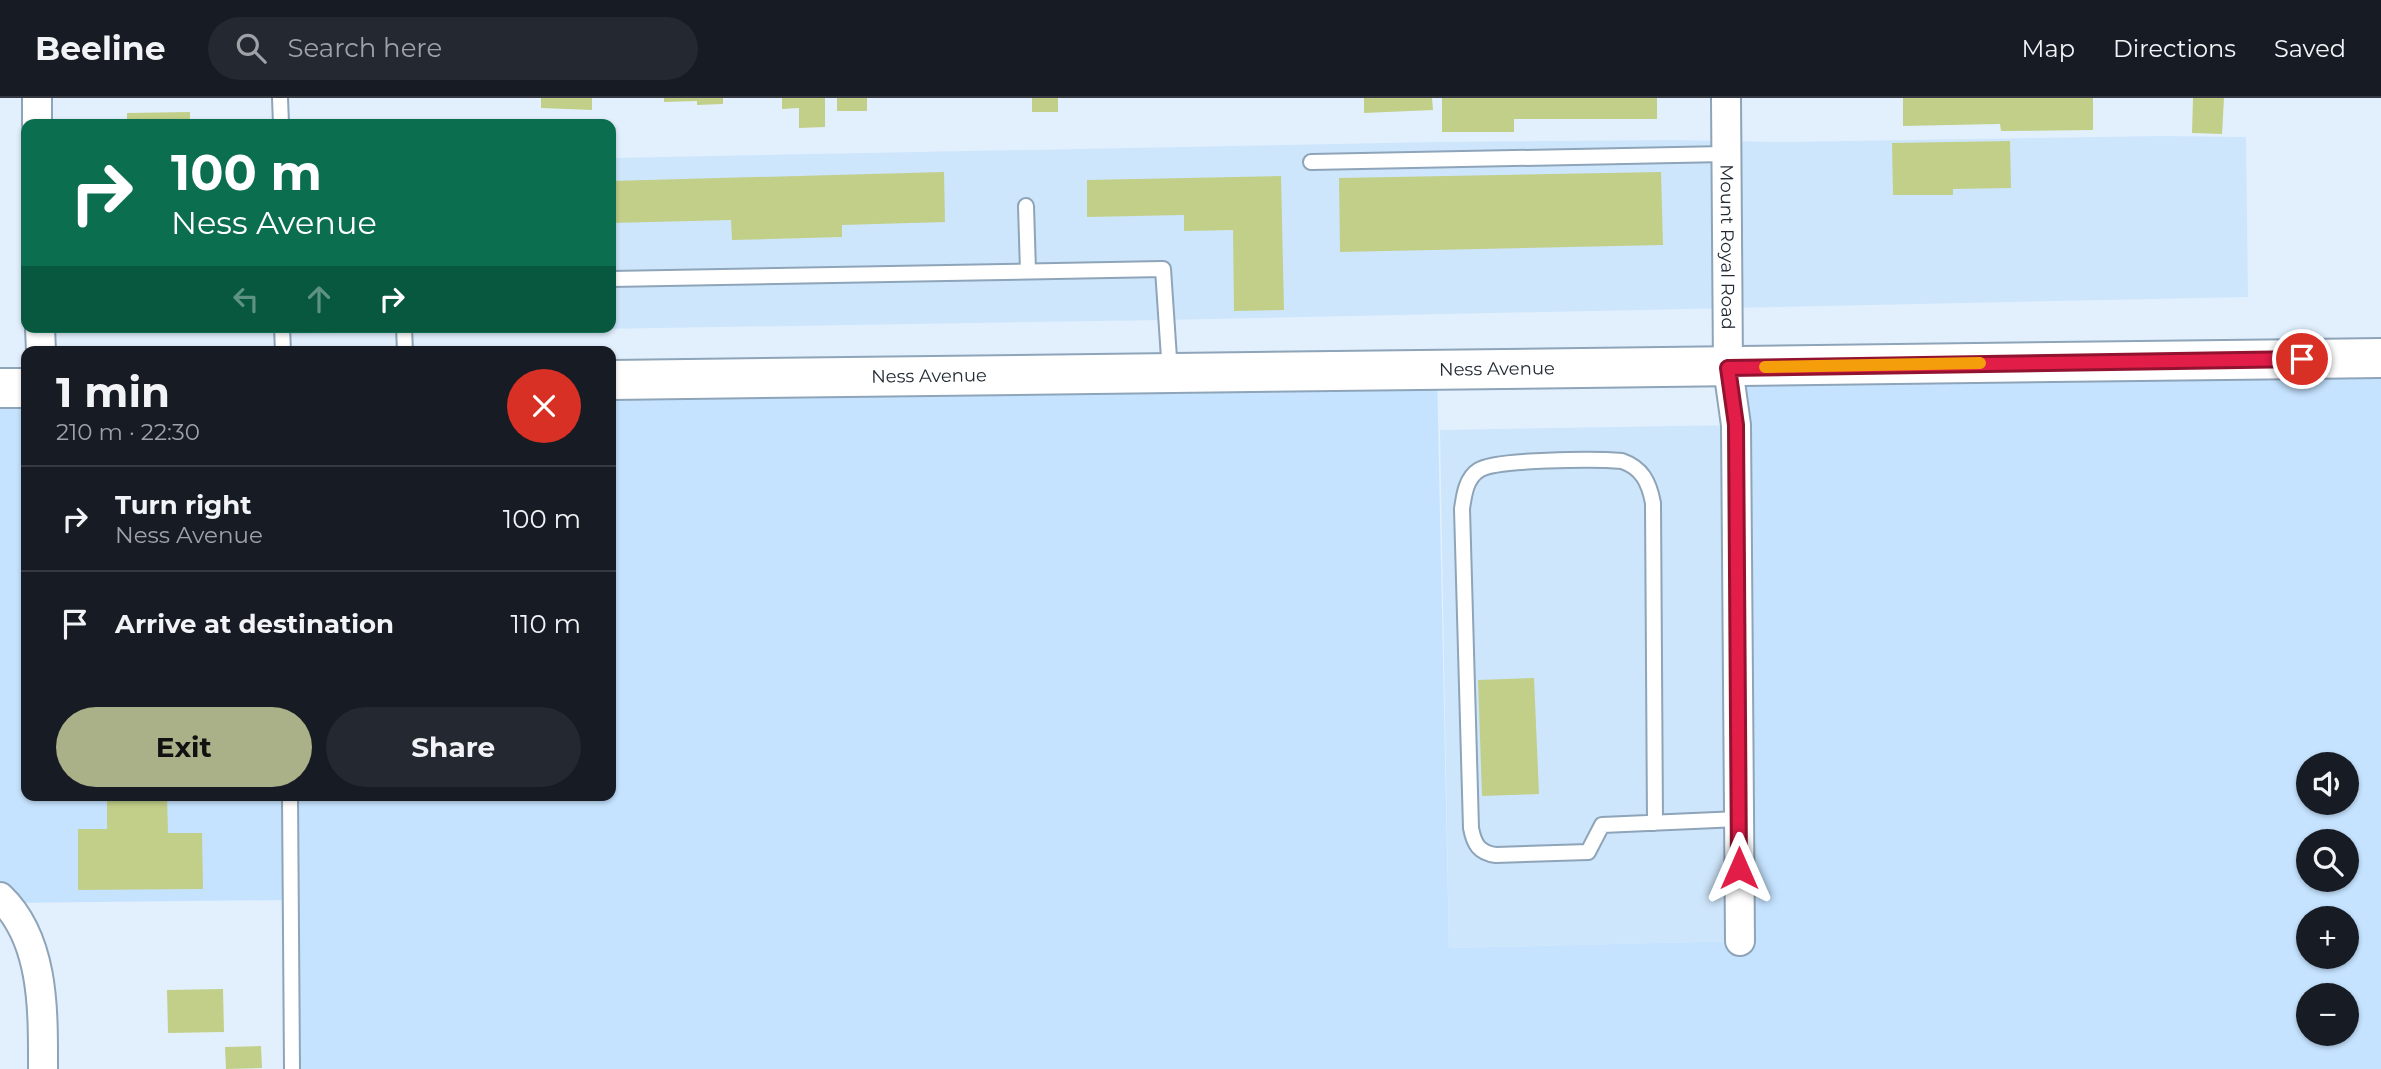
<!DOCTYPE html>
<html lang="en">
<head>
<meta charset="utf-8">
<style>
  :root { --surface:#171b24; --page:#242831; --text:#f1f3f6; --muted:#9ea1a6; --line:#363941; --accent:#aab087 }
  body { margin:0; font-family:Montserrat,sans-serif; background:var(--page); color:var(--text); height:100vh; display:flex; flex-direction:column; font-size:26px; white-space:nowrap }
  * { box-sizing:border-box; margin:0 }
  p { font-size:23px; color:var(--muted) }
  .icon { flex:none; width:38px; height:38px; fill:none; stroke:currentColor; stroke-width:2; stroke-linecap:round; stroke-linejoin:round }
  .map { position:relative; flex:1; overflow:hidden }
  .sheet { position:absolute; left:21px; top:248px; width:595px; height:455px; display:flex; flex-direction:column; background:var(--surface); border-radius:14px; box-shadow:0 2px 5px #0004 }
  .sheet>* { flex:none }
  .top-card { position:absolute; left:21px; top:21px; width:595px; height:214px; border-radius:14px; box-shadow:0 2px 5px #0004; background:#0b6e4f; color:#fff; overflow:hidden }
  .buttons { position:absolute; left:2296px; top:654px; display:grid; gap:14px }
  .buttons a { display:grid; place-items:center; width:63px; height:63px; border-radius:50%; background:var(--surface); box-shadow:0 2px 5px #0004; font-size:35px }
  .pin { position:absolute; display:grid; place-items:center; width:60px; height:60px; color:#fff; margin:-30px; border:4px solid #fff; border-radius:50%; box-shadow:0 2px 7px #0007 }
  .me { position:absolute; width:77px; margin:-38px; rotate:0deg; stroke-linejoin:round; filter:drop-shadow(0 0 5px #0008) }
  .turn { display:flex; align-items:center; gap:24px; height:147px; padding:0 35px; font-size:32px }
  .turn .icon { width:91px; height:91px; stroke-width:2.5 }
  .turn b { display:block; font-size:49px; line-height:60px }
  .lanes { display:flex; align-items:center; height:66px; padding:0 35px; background:#0003; justify-content:center; gap:35px; direction:ltr }
  .lanes .off { opacity:.35 }
  .round { display:grid; place-items:center; flex:none; width:74px; height:74px; border-radius:37px; background:var(--page) }
  .headline { display:flex; align-items:center; justify-content:space-between; height:119px; padding:0 35px }
  h1 { font-size:42px; font-weight:700; line-height:52px }
  .primary-button { display:flex; gap:14px; margin-top:auto; padding:14px 35px }
  .primary-button a { flex:1; height:80px; border-radius:42px; background:var(--accent); color:#111; font-size:28px; font-weight:700; line-height:80px; text-align:center }
  .primary-button a+a { background:var(--page); color:var(--text) }
  ul { padding:0; list-style:none }
  li { display:flex; align-items:center; gap:21px; height:105px; padding:0 35px; border-top:2px solid var(--line) }
  li div { flex:1 }
  li b { display:block; font-size:26px }
  li em { font-style:normal }
  header { display:flex; align-items:center; gap:42px; box-sizing:border-box; height:98px; padding:0 35px; background:var(--surface); border-bottom:2px solid var(--line) }
  header strong { font-size:33px }
  nav { display:flex; gap:38px; margin-inline-start:auto; font-size:24px }
  .search { width:490px; height:63px; background:var(--page); display:flex; align-items:center; gap:18px; box-sizing:border-box; padding:0 24px; border-radius:38px; color:var(--muted); font-size:26px }
  .map>svg:first-child { display:block }
  .built { fill:#cee6fb }
  .green { fill:#c5e3ff; fill-rule:evenodd }
  .building { fill:#c2cf89 }
  .lines { fill:none; stroke-linecap:round; stroke-linejoin:round }
  .service-casing { stroke:#8ea4b8; stroke-width:18 }
  .minor-casing { stroke:#8ea4b8; stroke-width:32 }
  .secondary-casing { stroke:#8ea4b8; stroke-width:42 }
  .service { stroke:#fff; stroke-width:14 }
  .minor { stroke:#fff; stroke-width:28 }
  .secondary { stroke:#fff; stroke-width:38 }
  .route-casing { stroke:#92132f; stroke-width:18 }
  .route { stroke:#e11d48; stroke-width:12 }
  .slow { stroke:#f59e0b; stroke-width:12 }
  .labels { text-anchor:middle; stroke-width:5; stroke-linejoin:round; paint-order:stroke }
  .street-label { font-size:18px; fill:#222b33; stroke:#fcfcfc }
</style>
</head>
<body>
<header>
<strong>Beeline</strong>
<div class="search"><svg class="icon" aria-label="search" viewBox="0 0 24 24"><circle cx="10" cy="10" r="6"/><path d="M15 15l6 6"/></svg>Search here</div>
<nav><a>Map</a><a>Directions</a><a>Saved</a></nav>
</header>
<div class="map">
<svg width="2381" height="971" viewBox="0 0 2381 971">
  <rect width="100%" height="100%" fill="#e2f0fe"/>
  <g class="built">
    <path d="M2161,38L2246,39L2248,199L1165,222L283,236L282,229H611V60L1437,44L1673,42L1786,44Z"/>
    <path d="M1736,327L1740,843L1449,850L1440,332Z"/>
  </g>
  <path class="green" d="M2381,262V971H292L291,802L6,805L0,799V290H26V698H611V282L1437,273L1449,850L1740,843L1728,270ZM2308,667H2347V705H2308ZM2308,744H2347V782H2308ZM2308,821H2347V859H2308ZM2308,898H2347V936H2308Z"/>
  <g class="building">
    <path d="M541,0H592V12L541,10Z"/>
    <path d="M664,0H723V6L697,7V3L664,4Z"/>
    <path d="M782,0H825V29L799,30V10L782,11Z"/>
    <rect x="837" y="0" width="30" height="13"/>
    <rect x="1032" y="0" width="26" height="14"/>
    <path d="M1364,0H1432L1433,12L1364,15Z"/>
    <path d="M1442,0H1657V21H1514V34H1442Z"/>
    <path d="M1903,0H2093V32L2001,33L2000,26L1903,28Z"/>
    <path d="M2193,0H2224L2222,36L2192,35Z"/>
    <path d="M190,14V26H127V15Z"/>
    <path d="M2010,43L2011,90L1953,91V97H1893L1892,45Z"/>
    <path d="M944,74L945,124L842,127V139L732,142L731,122L611,125V83Z"/>
    <path d="M1661,74L1663,147L1340,154L1339,80Z"/>
    <path d="M1281,78L1284,212L1234,213L1233,132L1184,133V117L1087,119V82Z"/>
    <path d="M1534,580L1539,696L1482,698L1478,582Z"/>
    <path d="M107,698H167L168,735H202L203,791L78,792V731H107Z"/>
    <path d="M223,891L224,934L168,935L167,892Z"/>
    <path d="M261,948L262,970L226,971L225,949Z"/>
  </g>
  <g class="lines">
    <defs>
      <g id="service">
        <path d="M280,0L281,26"/>
        <path d="M1311,64L1726,56"/>
        <path d="M1026,108L1028,173"/>
        <path d="M611,181L1163,171L1170,275"/>
        <path d="M282,229L283,254"/>
        <path d="M404,229L405,254"/>
        <path d="M290,698L292,971"/>
        <path d="M1655,725L1653,405C1649,384 1642,370 1622,363C1598,361 1495,361 1479,372C1466,380 1464,397 1462,411L1471,730C1474,746 1479,755 1496,757L1588,754L1602,727C1648,725 1693,723 1739,721"/>
      </g>
      <g id="minor">
        <path d="M37,0V26"/>
        <path id="s1" d="M1726,0L1728,270L1736,327L1740,843"/>
        <path d="M40,229L41,254"/>
        <path d="M0,799C45,842 43,914 43,971"/>
      </g>
      <g id="secondary">
        <path id="s2" d="M611,282L2381,260"/>
        <path d="M0,290H26"/>
      </g>
    </defs>
    <use href="#service" class="service-casing"/>
    <use href="#minor" class="minor-casing"/>
    <use href="#secondary" class="secondary-casing"/>
    <use href="#service" class="service"/>
    <use href="#minor" class="minor"/>
    <use href="#secondary" class="secondary"/>
  </g>
  <g class="lines">
    <defs>
      <path id="route" d="M1739,770L1736,327L1728,270L2302,261"/>
    </defs>
    <use href="#route" class="route-casing"/>
    <use href="#route" class="route"/>
    <path class="slow" d="M1765,269L1980,265"/>
  </g>
  <g class="labels">
    <g class="street-label">
      <text dy="6" stroke="none"><textPath href="#s1" startOffset="149">Mount Royal Road</textPath></text>
      <text dy="6" stroke="none"><textPath href="#s2" startOffset="886">Ness Avenue</textPath></text>
      <text dy="6" stroke="none"><textPath href="#s2" startOffset="318">Ness Avenue</textPath></text>
    </g>
  </g>
</svg>
<div class="buttons">
<a><svg class="icon" aria-label="sound" viewBox="0 0 24 24"><path d="M4 9h4l5-4v14l-5-4H4zM17 9q2 3 0 6"/></svg></a>
<a><svg class="icon" aria-label="search" viewBox="0 0 24 24"><circle cx="10" cy="10" r="6"/><path d="M15 15l6 6"/></svg></a>
<a>+</a>
<a>−</a>
</div>
<div class="pin" style="left:2302px;top:261px;background:#d93025"><svg class="icon" aria-label="arrive" viewBox="0 0 24 24"><path d="M6 21V4h12l-3 4 3 4H6"/></svg></div>
<svg class="me" style="left:1739px;top:770px" viewBox="-20 -20 40 40"><path d="M0-17L14 15 0 8-14 15z" fill="#e11d48" stroke="#fff" stroke-width="4"/></svg>
<div class="top-card">
<div class="turn"><svg class="icon" aria-label="right" viewBox="0 0 24 24"><path d="M7 20v-9h11M14 6l5 5-5 5"/></svg><div><b>100 m</b>Ness Avenue</div></div>
<div class="lanes"><svg class="icon off" aria-label="left" viewBox="0 0 24 24"><path d="M17 20v-9H6M10 6l-5 5 5 5"/></svg><svg class="icon off" aria-label="ahead" viewBox="0 0 24 24"><path d="M12 20V5M6 11l6-6 6 6"/></svg><svg class="icon" aria-label="right" viewBox="0 0 24 24"><path d="M7 20v-9h11M14 6l5 5-5 5"/></svg></div>
</div>
<section class="sheet">
<div class="headline"><div><h1>1 min</h1><p>210 m · 22:30</p></div><a class="round" style="background:#d93025;color:#fff"><svg class="icon" aria-label="close" viewBox="0 0 24 24"><path d="M6 6l12 12M18 6L6 18"/></svg></a></div>
<ul>
<li><svg class="icon" aria-label="right" viewBox="0 0 24 24"><path d="M7 20v-9h11M14 6l5 5-5 5"/></svg><div><b>Turn right</b><p>Ness Avenue</p></div><em>100 m</em></li>
<li><svg class="icon" aria-label="arrive" viewBox="0 0 24 24"><path d="M6 21V4h12l-3 4 3 4H6"/></svg><div><b>Arrive at destination</b></div><em>110 m</em></li>
</ul>
<div class="primary-button"><a>Exit</a><a>Share</a></div>
</section>
</div>
</body>
</html>
